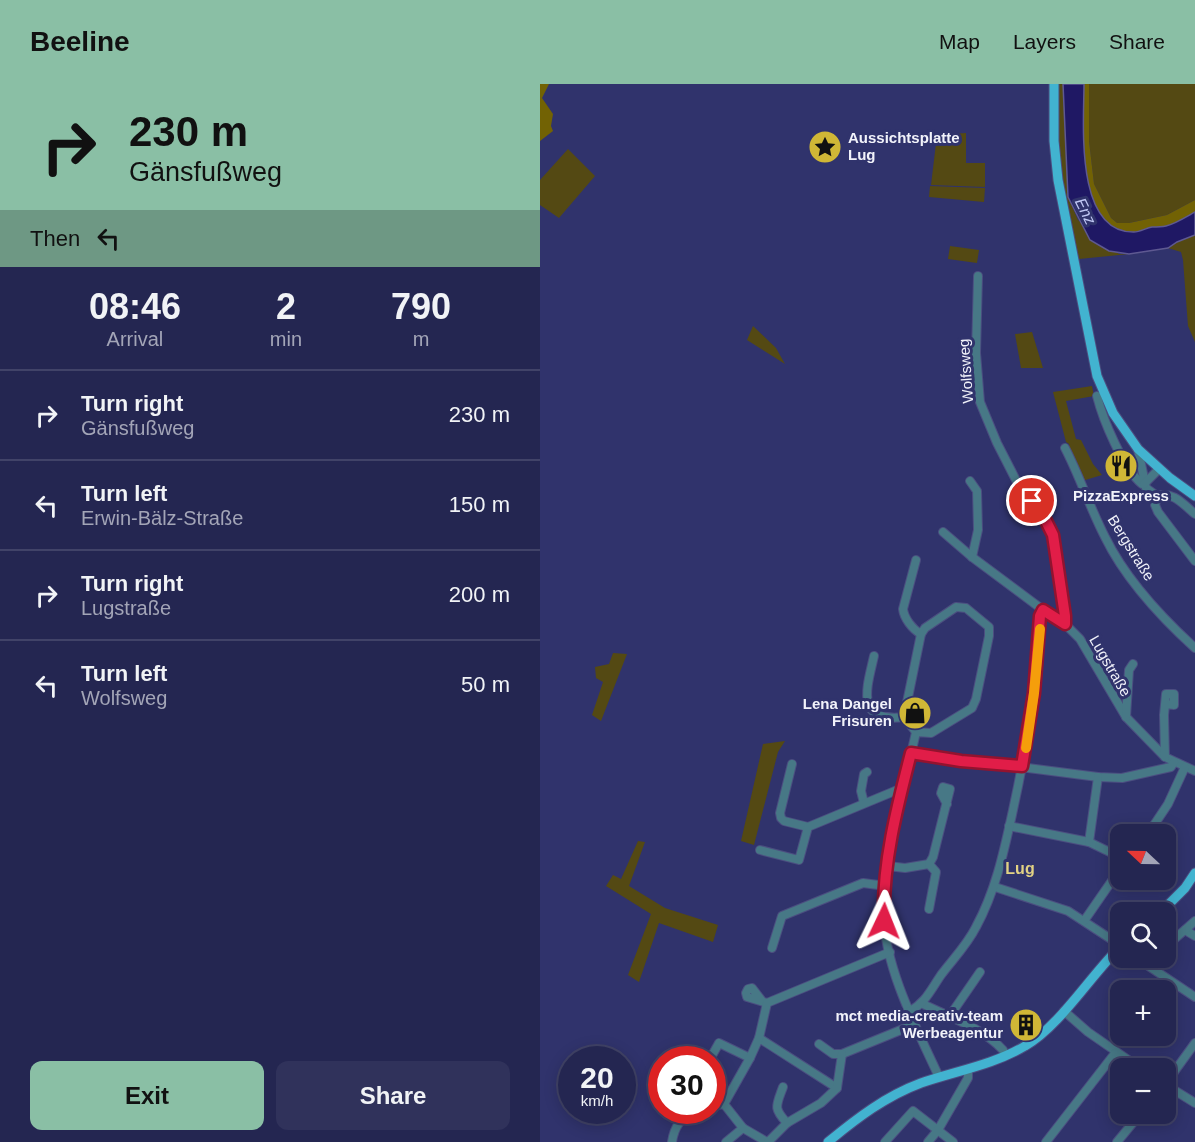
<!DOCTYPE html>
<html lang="en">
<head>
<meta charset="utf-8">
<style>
  :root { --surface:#242651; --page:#30325b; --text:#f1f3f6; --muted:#a3a5b7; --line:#414368; --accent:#8abfa5 }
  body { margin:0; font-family:Arial,sans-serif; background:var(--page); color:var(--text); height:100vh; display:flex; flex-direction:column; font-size:22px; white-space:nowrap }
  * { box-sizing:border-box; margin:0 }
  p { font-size:20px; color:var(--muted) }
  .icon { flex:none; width:33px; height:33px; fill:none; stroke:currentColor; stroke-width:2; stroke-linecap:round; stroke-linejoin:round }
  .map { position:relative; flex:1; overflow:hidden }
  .side { display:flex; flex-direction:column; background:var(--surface); width:540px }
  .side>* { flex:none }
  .banner { background:#8abfa5; color:#111; overflow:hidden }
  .needle { width:39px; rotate:292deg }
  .tools { position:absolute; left:570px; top:740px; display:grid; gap:12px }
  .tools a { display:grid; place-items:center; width:66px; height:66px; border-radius:12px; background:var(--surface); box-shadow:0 3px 15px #0003,0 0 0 2px var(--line); font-size:30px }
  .speed { position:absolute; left:18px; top:962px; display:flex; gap:12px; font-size:30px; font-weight:700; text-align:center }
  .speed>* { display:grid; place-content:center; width:78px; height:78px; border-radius:50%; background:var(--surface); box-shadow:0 3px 15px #0003,0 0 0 2px var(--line); line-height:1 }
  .speed small { font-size:15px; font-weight:400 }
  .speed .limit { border:9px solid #d22; background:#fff; color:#111 }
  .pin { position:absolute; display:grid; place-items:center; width:51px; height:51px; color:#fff; margin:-26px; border:3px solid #fff; border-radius:50%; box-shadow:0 2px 6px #0007 }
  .me { position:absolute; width:66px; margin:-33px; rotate:2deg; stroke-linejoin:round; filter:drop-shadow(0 0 4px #0008) }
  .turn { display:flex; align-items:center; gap:21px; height:126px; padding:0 30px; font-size:27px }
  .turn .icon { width:78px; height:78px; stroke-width:2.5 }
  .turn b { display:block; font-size:42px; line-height:51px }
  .then { display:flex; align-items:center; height:57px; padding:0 30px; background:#0003; gap:12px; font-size:22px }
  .eta { display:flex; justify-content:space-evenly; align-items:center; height:102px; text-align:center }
  .eta b { font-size:36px; font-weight:700; line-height:42px }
  .action { display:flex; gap:12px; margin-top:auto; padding:12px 30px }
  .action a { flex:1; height:69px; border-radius:12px; background:var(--accent); color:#111; font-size:24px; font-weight:700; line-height:69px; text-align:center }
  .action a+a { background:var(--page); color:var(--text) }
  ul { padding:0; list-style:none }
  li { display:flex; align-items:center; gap:18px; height:90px; padding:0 30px; border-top:2px solid var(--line) }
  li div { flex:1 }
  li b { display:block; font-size:22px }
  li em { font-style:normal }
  header { display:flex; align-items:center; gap:36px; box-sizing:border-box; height:84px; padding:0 30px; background:var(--accent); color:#111 }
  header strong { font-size:28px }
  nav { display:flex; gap:33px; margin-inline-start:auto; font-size:21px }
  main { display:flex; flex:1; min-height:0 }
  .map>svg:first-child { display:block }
  .green { fill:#544913 }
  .forest { fill:#726204 }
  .water { fill:#1f1864; stroke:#5e5991; stroke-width:1.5 }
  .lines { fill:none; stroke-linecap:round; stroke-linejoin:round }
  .minor-casing { stroke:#4b4e80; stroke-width:10 }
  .major-casing { stroke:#4b4e80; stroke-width:11 }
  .minor { stroke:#477886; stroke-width:8 }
  .major { stroke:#42b3d0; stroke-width:9 }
  .route-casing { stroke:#92132f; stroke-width:15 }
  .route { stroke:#e11d48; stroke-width:10 }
  .slow { stroke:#f59e0b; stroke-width:10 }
  .labels { text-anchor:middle; stroke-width:6; stroke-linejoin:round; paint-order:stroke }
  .poi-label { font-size:15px; font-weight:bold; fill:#f1f2fa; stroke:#30336c; text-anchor:end }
  .street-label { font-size:15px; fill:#f1f2fa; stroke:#30336c }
  .water-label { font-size:16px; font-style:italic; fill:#c0c7f4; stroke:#30336c }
  .neighbourhood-label { font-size:16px; font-weight:bold; fill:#e2d284; stroke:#30336c }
</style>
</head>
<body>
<header>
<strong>Beeline</strong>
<nav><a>Map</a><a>Layers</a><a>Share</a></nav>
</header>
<main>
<section class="side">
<div class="banner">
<div class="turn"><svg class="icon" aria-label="right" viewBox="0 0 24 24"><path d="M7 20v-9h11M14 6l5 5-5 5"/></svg><div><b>230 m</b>Gänsfußweg</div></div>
<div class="then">Then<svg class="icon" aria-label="left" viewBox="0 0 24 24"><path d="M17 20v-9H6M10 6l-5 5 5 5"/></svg></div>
</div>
<div class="eta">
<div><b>08:46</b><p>Arrival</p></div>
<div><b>2</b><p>min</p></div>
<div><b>790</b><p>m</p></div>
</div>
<ul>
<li><svg class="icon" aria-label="right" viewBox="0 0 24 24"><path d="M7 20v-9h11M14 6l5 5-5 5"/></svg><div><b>Turn right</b><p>Gänsfußweg</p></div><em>230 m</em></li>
<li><svg class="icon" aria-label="left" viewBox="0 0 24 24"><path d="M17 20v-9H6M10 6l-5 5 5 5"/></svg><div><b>Turn left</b><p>Erwin-Bälz-Straße</p></div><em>150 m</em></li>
<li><svg class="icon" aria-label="right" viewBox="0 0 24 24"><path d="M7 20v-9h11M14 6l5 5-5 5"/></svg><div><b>Turn right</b><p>Lugstraße</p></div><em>200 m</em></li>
<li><svg class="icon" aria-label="left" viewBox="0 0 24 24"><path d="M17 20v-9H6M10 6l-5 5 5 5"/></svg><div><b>Turn left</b><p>Wolfsweg</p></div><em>50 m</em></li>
</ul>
<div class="action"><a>Exit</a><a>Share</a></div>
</section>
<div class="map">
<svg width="655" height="1058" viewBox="0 0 655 1058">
  <rect width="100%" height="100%" fill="#30336c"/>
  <g class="green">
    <path d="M517,0H523L528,113L538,136L579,170H589L539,175L518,82Z"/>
    <path d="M549,0H655V116L627,131L589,139H577L571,134L554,100L549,57Z"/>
    <path d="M426,49V79H445V103L391,101L397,51Z"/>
    <path d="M28,65L55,92L19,134L0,121V96Z"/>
    <path d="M390,102L445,104L444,118L389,113Z"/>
    <path d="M655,151V258L648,242L643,176L641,168L628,164L637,158Z"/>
    <path d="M410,162L439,166L437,179L408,175Z"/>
    <path d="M213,242L236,264L245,280L207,256Z"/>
    <path d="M492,248L503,284H481L475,250Z"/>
    <path d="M552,302L554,312L526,317L536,355L541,356L553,380L562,391L542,397L530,368L529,360L526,358L513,308Z"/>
    <path d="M73,569L87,570L61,637L52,631L63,598L56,594L55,583L69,580Z"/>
    <path d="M245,657L238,668L214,761L201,757L223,660Z"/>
    <path d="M98,757L105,758L89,802L125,824L178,841L173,858L119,839L99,898L88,891L111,830L66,802L73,791L81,795Z"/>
  </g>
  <g class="forest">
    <path d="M0,0H9L2,14L13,30L11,42L13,47L0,57Z"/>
    <path d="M544,0H549V57L554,100L571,134L577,139H589L627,131L655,116V128C646,133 635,140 626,142C621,143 616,143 612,143C606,144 600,148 594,148C534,149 544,38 544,0Z"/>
  </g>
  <path class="water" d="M523,0H544C544,38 534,149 594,148C600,148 606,144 612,143C616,143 621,143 626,142C635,140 646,133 655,128V151L637,158L628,164L589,170L569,167L550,156L528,113Z"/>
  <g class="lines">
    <defs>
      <g id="minor">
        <path d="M438,192L436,269L440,318L457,359L480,404L503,431L510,445L526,532L525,540"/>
        <path d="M557,312C563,336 583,384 602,400H604"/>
        <path d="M525,364C540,393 550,424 565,453C585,494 622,534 655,564"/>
        <path d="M598,365L606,404L617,412"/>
        <path d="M430,397L437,407L438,446L432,473"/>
        <path d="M604,400L619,385"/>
        <path d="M617,412L615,421L618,428L655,477"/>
        <path d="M617,412C633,407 643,420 655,430"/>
        <path d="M403,448L432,473L503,526L525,540L540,555L586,633L625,673L655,687"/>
        <path d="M376,476L363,525C364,534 372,545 381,550"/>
        <path d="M334,572C327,603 314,639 364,633"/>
        <path d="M586,633L589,586L593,580"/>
        <path d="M376,648L391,649L432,624L436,615L449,552V543L426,524L416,523L385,544L381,550L364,633L376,648C363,709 342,770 344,833C345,885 378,947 399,993"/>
        <path d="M371,669L558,693L582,694L631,683L634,678"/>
        <path d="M625,673L624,631L626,610H634V621L626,620"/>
        <path d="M252,680L240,729L241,734L244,737L268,743"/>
        <path d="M324,719L321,707L324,690L327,688"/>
        <path d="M469,742L549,758L580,773"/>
        <path d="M608,750L628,720L645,683"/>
        <path d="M549,758L558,693"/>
        <path d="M220,766L259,776L268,743L362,704"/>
        <path d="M348,782L365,784L389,780"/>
        <path d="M455,803L528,827L580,861"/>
        <path d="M389,825L396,788L389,780L393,773L410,705L403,703L401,709L407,720"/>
        <path d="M544,837L580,785"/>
        <path d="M645,846L655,852"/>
        <path d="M631,858L655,837"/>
        <path d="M232,864L242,832L323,799L346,802"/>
        <path d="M595,873L655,913"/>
        <path d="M222,917L212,904L208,905L206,909L207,913L227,919"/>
        <path d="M383,920C409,933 443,944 463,966"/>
        <path d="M524,927L548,948L600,984"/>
        <path d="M369,928C386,918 390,907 401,891C413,875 427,861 436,843C456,806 464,767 473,726C487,662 498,598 500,532L503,526"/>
        <path d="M409,933L440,888"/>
        <path d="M219,954L297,1004"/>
        <path d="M279,960L293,970H302L373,941"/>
        <path d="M170,975L179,959L210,974"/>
        <path d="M626,999L655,959"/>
        <path d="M626,1001L655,1019"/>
        <path d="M243,1003C236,1022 233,1024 247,1039"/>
        <path d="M172,1022L184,1020"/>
        <path d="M132,1058C134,1043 141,1034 154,1026"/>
        <path d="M186,1058L203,1044"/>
        <path d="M227,1058L203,1044L184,1020L210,974L219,954L227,919L350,868"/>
        <path d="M228,1058L247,1039L281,1019L297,1004L302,970"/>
        <path d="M345,1058L373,1027L413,1058"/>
        <path d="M388,1058L398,1046L428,994V986"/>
        <path d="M506,1058L576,968"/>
        <path d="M577,1058L601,1029"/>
      </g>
      <g id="major">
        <path d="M514,0V57L518,96L557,292L573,329L598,365L630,394L655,412"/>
        <path d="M621,828L645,804L655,789"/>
        <path d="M288,1058C317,1034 346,1012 381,999C416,987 453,981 485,962C519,943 551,891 580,863"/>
      </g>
    </defs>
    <use href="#minor" class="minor-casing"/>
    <use href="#major" class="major-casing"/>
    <use href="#minor" class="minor"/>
    <use href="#major" class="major"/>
  </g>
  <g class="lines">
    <defs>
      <path id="route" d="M344,837C342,781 357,723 371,669L421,677L482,682L494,609L500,532L503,526L525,540V532L513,451L503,431L492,417"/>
    </defs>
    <use href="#route" class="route-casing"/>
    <use href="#route" class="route"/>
    <path class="slow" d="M486,664L494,609L500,545"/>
  </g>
  <defs>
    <symbol id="sight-disc" viewBox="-11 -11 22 22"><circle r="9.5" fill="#d0b736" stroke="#30336c"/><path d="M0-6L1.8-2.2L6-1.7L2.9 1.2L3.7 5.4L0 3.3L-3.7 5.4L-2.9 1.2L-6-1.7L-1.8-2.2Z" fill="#111"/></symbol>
    <symbol id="restaurant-disc" viewBox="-11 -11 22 22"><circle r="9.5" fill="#d0b736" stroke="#30336c"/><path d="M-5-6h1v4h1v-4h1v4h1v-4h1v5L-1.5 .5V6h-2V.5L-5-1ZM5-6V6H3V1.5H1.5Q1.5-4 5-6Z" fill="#111"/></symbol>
    <symbol id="shop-disc" viewBox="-11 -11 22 22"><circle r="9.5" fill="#d0b736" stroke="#30336c"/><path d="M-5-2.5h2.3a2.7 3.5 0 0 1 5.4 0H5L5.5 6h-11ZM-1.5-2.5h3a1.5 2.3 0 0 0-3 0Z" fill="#111"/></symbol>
    <symbol id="building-disc" viewBox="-11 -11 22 22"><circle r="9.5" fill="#d0b736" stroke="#30336c"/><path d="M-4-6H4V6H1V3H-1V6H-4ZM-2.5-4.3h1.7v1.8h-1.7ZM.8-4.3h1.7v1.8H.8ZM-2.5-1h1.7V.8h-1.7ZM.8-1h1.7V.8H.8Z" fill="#111"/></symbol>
  </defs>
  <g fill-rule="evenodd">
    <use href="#sight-disc" x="266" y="44" width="38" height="38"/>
    <use href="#restaurant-disc" x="562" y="363" width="38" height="38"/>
    <use href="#shop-disc" x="356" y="610" width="38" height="38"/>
    <use href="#building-disc" x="467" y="922" width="38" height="38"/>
  </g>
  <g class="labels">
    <g class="poi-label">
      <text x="308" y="59" text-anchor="start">Aussichtsplatte<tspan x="308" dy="17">Lug</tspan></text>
      <text x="581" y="417" text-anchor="middle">PizzaExpress</text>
      <text x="352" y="625">Lena Dangel<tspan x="352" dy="17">Frisuren</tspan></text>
      <text x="463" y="937">mct media-creativ-team<tspan x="463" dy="17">Werbeagentur</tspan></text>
    </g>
    <g class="street-label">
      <text transform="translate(426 287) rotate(-94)" y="5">Wolfsweg</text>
      <text transform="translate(591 464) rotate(58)" y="5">Bergstraße</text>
      <text transform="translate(570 582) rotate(60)" y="5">Lugstraße</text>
    </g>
    <g class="water-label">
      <text transform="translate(546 127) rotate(64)" y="6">Enz</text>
    </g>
    <g class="neighbourhood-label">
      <text x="480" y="790">Lug</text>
    </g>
  </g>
</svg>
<div class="tools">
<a><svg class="needle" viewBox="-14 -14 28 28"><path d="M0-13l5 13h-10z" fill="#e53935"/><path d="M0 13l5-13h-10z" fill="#a3a5b7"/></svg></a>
<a><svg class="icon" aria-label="search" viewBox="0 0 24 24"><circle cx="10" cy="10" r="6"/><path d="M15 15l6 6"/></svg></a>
<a>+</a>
<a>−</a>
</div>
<div class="speed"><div>20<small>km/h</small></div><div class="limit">30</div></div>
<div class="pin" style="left:492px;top:417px;background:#d93025"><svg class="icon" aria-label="arrive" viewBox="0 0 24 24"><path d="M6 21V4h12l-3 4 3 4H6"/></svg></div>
<svg class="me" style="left:344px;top:837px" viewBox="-20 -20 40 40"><path d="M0-17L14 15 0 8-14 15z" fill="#e11d48" stroke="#fff" stroke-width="4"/></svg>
</div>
</main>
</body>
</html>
